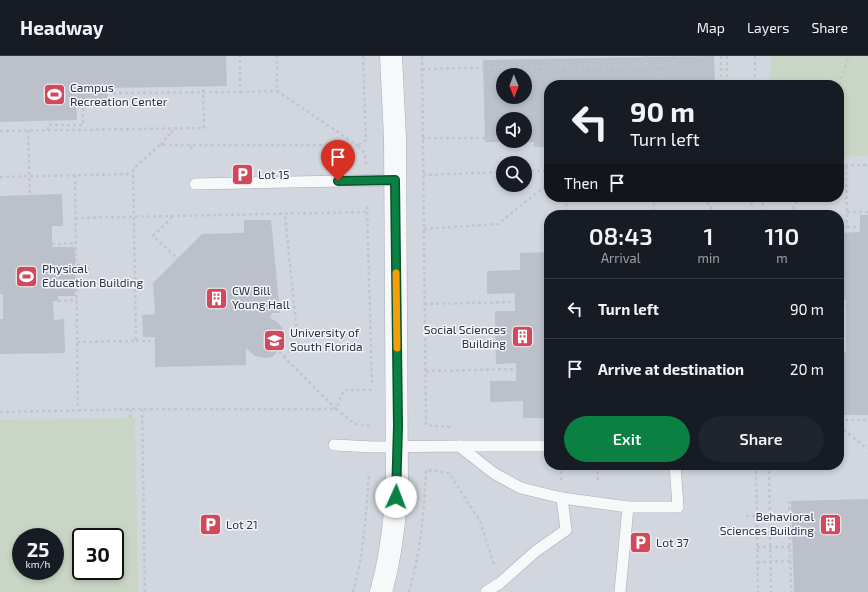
<!DOCTYPE html>
<html lang="en">
<head>
<meta charset="utf-8">
<style>
  :root { --surface:#171b24; --page:#20242c; --text:#f1f3f6; --muted:#9ea1a6; --line:#363941; --accent:#0b8043 }
  body { margin:0; font-family:"Exo 2",sans-serif; background:var(--page); color:var(--text); height:100vh; display:flex; flex-direction:column; font-size:15px; white-space:nowrap }
  * { box-sizing:border-box; margin:0 }
  p { font-size:13px; color:var(--muted) }
  .icon { flex:none; width:22px; height:22px; fill:none; stroke:currentColor; stroke-width:2; stroke-linecap:round; stroke-linejoin:round }
  .map { position:relative; flex:1; overflow:hidden }
  .panel { position:absolute; left:544px; top:154px; width:300px; height:260px; display:flex; flex-direction:column; background:var(--surface); border-radius:16px; box-shadow:0 2px 6px #0003 }
  .panel>* { flex:none }
  .guide { position:absolute; left:544px; top:24px; width:300px; height:122px; border-radius:16px; box-shadow:0 2px 6px #0003; background:#171b24; color:var(--text); overflow:hidden }
  .needle { width:26px; rotate:179deg }
  .buttons { position:absolute; left:496px; top:12px; display:grid; gap:8px }
  .buttons a { display:grid; place-items:center; width:36px; height:36px; border-radius:50%; background:var(--surface); box-shadow:0 2px 6px #0003; font-size:20px }
  .speed { position:absolute; left:12px; top:472px; display:flex; gap:8px; font-size:20px; font-weight:700; text-align:center }
  .speed>* { display:grid; place-content:center; width:52px; height:52px; border-radius:50%; background:var(--surface); box-shadow:0 2px 6px #0003; line-height:1 }
  .speed small { font-size:10px; font-weight:400 }
  .speed .limit { border:2px solid #111; border-radius:6px; background:#fff; color:#111 }
  .pin { position:absolute; display:grid; place-items:center; width:34px; height:34px; color:#fff; margin:-41px -17px; border-radius:50% 50% 50% 0; rotate:-45deg; box-shadow:0 0 4px #0007 }
  .pin .icon { rotate:45deg }
  .me { position:absolute; width:44px; margin:-22px; rotate:2deg; stroke-linejoin:round; filter:drop-shadow(0 0 3px #0008) }
  .turn { display:flex; align-items:center; gap:14px; height:84px; padding:0 20px; font-size:18px }
  .turn .icon { width:52px; height:52px; stroke-width:2.5 }
  .turn b { display:block; font-size:28px; line-height:34px }
  .then { display:flex; align-items:center; height:38px; padding:0 20px; background:#0003; gap:8px; font-size:15px }
  .eta { display:flex; justify-content:space-evenly; align-items:center; height:68px; text-align:center }
  .eta b { font-size:24px; font-weight:600; line-height:28px }
  .action { display:flex; gap:8px; margin-top:auto; padding:8px 20px }
  .action a { flex:1; height:46px; border-radius:24px; background:var(--accent); color:#fff; font-size:16px; font-weight:600; line-height:46px; text-align:center }
  .action a+a { background:var(--page); color:var(--text) }
  ul { padding:0; list-style:none }
  li { display:flex; align-items:center; gap:12px; height:60px; padding:0 20px; border-top:1px solid var(--line) }
  li div { flex:1 }
  li b { display:block; font-size:15px }
  li em { font-style:normal }
  header { display:flex; align-items:center; gap:24px; box-sizing:border-box; height:56px; padding:0 20px; background:var(--surface); border-bottom:1px solid var(--line) }
  header strong { font-size:19px }
  nav { display:flex; gap:22px; margin-inline-start:auto; font-size:14px }
  .map>svg:first-child { display:block }
  .built { fill:#d2d6de; fill-rule:evenodd }
  .green { fill:#c9d6c5; fill-rule:evenodd }
  .building { fill:#bbc0ca; fill-rule:evenodd }
  .lines { fill:none; stroke-linecap:round; stroke-linejoin:round }
  .service-casing { stroke:#a9aeb7; stroke-width:12 }
  .minor-casing { stroke:#a9aeb7; stroke-width:23 }
  .path { stroke:#c2c5cb; stroke-width:2.5; stroke-dasharray:3 3; stroke-linecap:butt }
  .service { stroke:#f7f8fa; stroke-width:11 }
  .minor { stroke:#f7f8fa; stroke-width:22 }
  .path-bridge { stroke:#c2c5cb; stroke-width:2.5; stroke-dasharray:3 3; stroke-linecap:butt }
  .route-casing { stroke:#07532c; stroke-width:10 }
  .route { stroke:#0b8043; stroke-width:7 }
  .slow { stroke:#f59e0b; stroke-width:7 }
  .labels { text-anchor:middle; stroke-width:3; stroke-linejoin:round; paint-order:stroke }
  .poi-label { font-size:12px; fill:#2b3445; stroke:#f4f6f9; text-anchor:start }
</style>
</head>
<body>
<header>
<strong>Headway</strong>
<nav><a>Map</a><a>Layers</a><a>Share</a></nav>
</header>
<div class="map">
<svg width="868" height="536" viewBox="0 0 868 536">
  <rect width="100%" height="100%" fill="#e4e7ec"/>
  <path class="built" d="M0,0H868V536H0ZM503,19H525V41H503ZM549,29H839V141H549ZM503,63H525V85H503ZM503,107H525V129H503ZM549,159H839V409H549ZM21,481H55V515H21ZM81,481H115V515H81Z"/>
  <g class="green">
    <path d="M771,0H868V99L839,102V29H769Z"/>
    <path d="M135,362L138,536H0V364ZM21,481H55V515H21ZM81,481H115V515H81Z"/>
  </g>
  <g class="building">
    <path d="M0,0H226L227,30L108,32V47H76L77,64L0,66Z"/>
    <path d="M714,0L715,29H549V91H534V86H525V63H503V86H485L483,4ZM503,19H525V41H503Z"/>
    <path d="M62,138L63,170H52V191H75V240H58V245H53L54,264L64,263L65,297L0,298V263H3V238H0V140Z"/>
    <path d="M860,159H868V359H839V296H846V244H839V177L860,176Z"/>
    <path d="M244,164H271L280,257H272L270,262L276,265L282,271L284,281L281,293L272,301L265,302L255,300L246,292V309L155,311V281H143L142,259L155,258L153,227L202,178L244,177Z"/>
    <path d="M549,196V362H523V345L490,346V325H516V307L496,308L495,255H515V237L487,238V215L520,214V197Z"/>
    <path d="M868,443V536H794L791,445Z"/>
  </g>
  <g class="lines">
    <defs>
      <g id="service">
        <path d="M195,128L395,124"/>
        <path d="M334,389L373,391L459,390L495,418L521,432L562,442L628,451L620,536"/>
        <path d="M459,390H549"/>
        <path d="M628,451H678L675,409"/>
        <path d="M486,536L500,527L536,495L566,474L562,442"/>
      </g>
      <path id="minor" d="M381,536C391,501 395,465 397,429L395,83L391,0"/>
    </defs>
    <use href="#service" class="service-casing"/>
    <use href="#minor" class="minor-casing"/>
    <g class="path">
      <path d="M363,0L366,84L357,89L365,97L366,109"/>
      <path d="M422,0L426,369L451,371"/>
      <path d="M647,0V8"/>
      <path d="M721,0V29"/>
      <path d="M727,0V29"/>
      <path d="M755,0V29"/>
      <path d="M661,8L662,29"/>
      <path d="M422,13L673,8V0"/>
      <path d="M839,29L849,0"/>
      <path d="M240,36L277,35"/>
      <path d="M48,74V69H83V47"/>
      <path d="M0,75L204,72L203,30"/>
      <path d="M525,81H549"/>
      <path d="M422,82H503"/>
      <path d="M161,89L168,79H172V72"/>
      <path d="M191,93L192,88"/>
      <path d="M839,110L868,109"/>
      <path d="M525,115H549"/>
      <path d="M75,119L78,354"/>
      <path d="M423,119L503,116"/>
      <path d="M0,121L133,118"/>
      <path d="M566,141L567,159"/>
      <path d="M654,141V159"/>
      <path d="M704,141L715,159"/>
      <path d="M751,141L752,159"/>
      <path d="M763,141V159"/>
      <path d="M367,150L372,329"/>
      <path d="M847,156H868"/>
      <path d="M791,159L798,141"/>
      <path d="M172,161L153,180L178,203"/>
      <path d="M75,162L367,156"/>
      <path d="M839,171H847L846,110"/>
      <path d="M847,171H860"/>
      <path d="M424,173L498,168L549,127"/>
      <path d="M52,188L76,187"/>
      <path d="M77,209H87L88,213L80,214"/>
      <path d="M58,245L77,244"/>
      <path d="M424,248L515,246"/>
      <path d="M839,249H846"/>
      <path d="M136,285H155"/>
      <path d="M77,286L136,285L133,113L160,89H357L277,35V0"/>
      <path d="M279,296L336,353L344,334H372"/>
      <path d="M284,301L298,287L285,159"/>
      <path d="M426,315L516,313"/>
      <path d="M142,353L145,536"/>
      <path d="M0,356L142,353H336L355,368L373,370"/>
      <path d="M130,362L131,354"/>
      <path d="M839,364H867"/>
      <path d="M839,370L865,391L868,392"/>
      <path d="M561,409V424"/>
      <path d="M597,409L598,426"/>
      <path d="M756,409L758,536"/>
      <path d="M769,409L771,536"/>
      <path d="M789,445L791,536"/>
      <path d="M746,460H756"/>
      <path d="M757,491H793"/>
      <path d="M757,506L793,505"/>
      <path d="M353,536C364,498 366,456 369,417"/>
      <path d="M409,536C421,496 424,455 426,414L449,417L480,465L494,509"/>
    </g>
    <use href="#service" class="service"/>
    <use href="#minor" class="minor"/>
    <g class="path-bridge">
      <path d="M83,50L114,49V37L240,36V0"/>
      <path d="M28,74L30,139"/>
      <path d="M75,214H80"/>
    </g>
  </g>
  <g class="lines">
    <defs>
      <path id="route" d="M338,125L395,124L398,370L396,441"/>
    </defs>
    <use href="#route" class="route-casing"/>
    <use href="#route" class="route"/>
    <path class="slow" d="M396,217L397,292"/>
  </g>
  <defs>
    <symbol id="stadium-square" viewBox="-11 -11 22 22"><rect x="-9" y="-9" width="18" height="18" rx="4" fill="#d1495b" stroke="#f4f6f9"/><path d="M0-5a6.5 5 0 1 0 0 10a6.5 5 0 1 0 0-10ZM-3.5-1.8h7v3.6h-7Z" fill="#fff"/></symbol>
    <symbol id="parking-square" viewBox="-11 -11 22 22"><rect x="-9" y="-9" width="18" height="18" rx="4" fill="#d1495b" stroke="#f4f6f9"/><path d="M-3.5-5.5H1a3.5 3.5 0 0 1 0 7H-1V5.5H-3.5ZM-1-3.4V-.6H.8a1.4 1.4 0 0 0 0-2.8Z" fill="#fff"/></symbol>
    <symbol id="building-square" viewBox="-11 -11 22 22"><rect x="-9" y="-9" width="18" height="18" rx="4" fill="#d1495b" stroke="#f4f6f9"/><path d="M-4-6H4V6H1V3H-1V6H-4ZM-2.5-4.3h1.7v1.8h-1.7ZM.8-4.3h1.7v1.8H.8ZM-2.5-1h1.7V.8h-1.7ZM.8-1h1.7V.8H.8Z" fill="#fff"/></symbol>
    <symbol id="university-square" viewBox="-11 -11 22 22"><rect x="-9" y="-9" width="18" height="18" rx="4" fill="#d1495b" stroke="#f4f6f9"/><path d="M0-5L7-2L0 1L-7-2ZM-4 1L0 2.5L4 1V4Q0 6-4 4Z" fill="#fff"/></symbol>
  </defs>
  <g fill-rule="evenodd">
    <use href="#stadium-square" x="42" y="26" width="25" height="25"/>
    <use href="#parking-square" x="230" y="106" width="25" height="25"/>
    <use href="#stadium-square" x="14" y="208" width="25" height="25"/>
    <use href="#building-square" x="204" y="230" width="25" height="25"/>
    <use href="#building-square" x="510" y="268" width="25" height="25"/>
    <use href="#university-square" x="262" y="272" width="25" height="25"/>
    <use href="#building-square" x="818" y="456" width="25" height="25"/>
    <use href="#parking-square" x="198" y="456" width="25" height="25"/>
    <use href="#parking-square" x="628" y="474" width="25" height="25"/>
  </g>
  <g class="labels">
    <g class="poi-label">
      <text x="70" y="36">Campus<tspan x="70" dy="14">Recreation Center</tspan></text>
      <text x="258" y="123">Lot 15</text>
      <text x="42" y="217">Physical<tspan x="42" dy="14">Education Building</tspan></text>
      <text x="232" y="239">CW Bill<tspan x="232" dy="14">Young Hall</tspan></text>
      <text x="506" y="278" text-anchor="end">Social Sciences<tspan x="506" dy="14">Building</tspan></text>
      <text x="290" y="281">University of<tspan x="290" dy="14">South Florida</tspan></text>
      <text x="814" y="465" text-anchor="end">Behavioral<tspan x="814" dy="14">Sciences Building</tspan></text>
      <text x="226" y="473">Lot 21</text>
      <text x="656" y="491">Lot 37</text>
    </g>
  </g>
</svg>
<div class="buttons">
<a><svg class="needle" viewBox="-14 -14 28 28"><path d="M0-13l5 13h-10z" fill="#e53935"/><path d="M0 13l5-13h-10z" fill="#9ea1a6"/></svg></a>
<a><svg class="icon" aria-label="sound" viewBox="0 0 24 24"><path d="M4 9h4l5-4v14l-5-4H4zM17 9q2 3 0 6"/></svg></a>
<a><svg class="icon" aria-label="search" viewBox="0 0 24 24"><circle cx="10" cy="10" r="6"/><path d="M15 15l6 6"/></svg></a>
</div>
<div class="speed"><div>25<small>km/h</small></div><div class="limit">30</div></div>
<div class="pin" style="left:338px;top:125px;background:#d93025"><svg class="icon" aria-label="arrive" viewBox="0 0 24 24"><path d="M6 21V4h12l-3 4 3 4H6"/></svg></div>
<svg class="me" style="left:396px;top:441px" viewBox="-20 -20 40 40"><circle r="19" fill="#fff"/><path d="M0-13L10 11 0 6-10 11z" fill="#0b8043"/></svg>
<div class="guide">
<div class="turn"><svg class="icon" aria-label="left" viewBox="0 0 24 24"><path d="M17 20v-9H6M10 6l-5 5 5 5"/></svg><div><b>90 m</b>Turn left</div></div>
<div class="then">Then<svg class="icon" aria-label="arrive" viewBox="0 0 24 24"><path d="M6 21V4h12l-3 4 3 4H6"/></svg></div>
</div>
<section class="panel">
<div class="eta">
<div><b>08:43</b><p>Arrival</p></div>
<div><b>1</b><p>min</p></div>
<div><b>110</b><p>m</p></div>
</div>
<ul>
<li><svg class="icon" aria-label="left" viewBox="0 0 24 24"><path d="M17 20v-9H6M10 6l-5 5 5 5"/></svg><div><b>Turn left</b></div><em>90 m</em></li>
<li><svg class="icon" aria-label="arrive" viewBox="0 0 24 24"><path d="M6 21V4h12l-3 4 3 4H6"/></svg><div><b>Arrive at destination</b></div><em>20 m</em></li>
</ul>
<div class="action"><a>Exit</a><a>Share</a></div>
</section>
</div>
</body>
</html>
